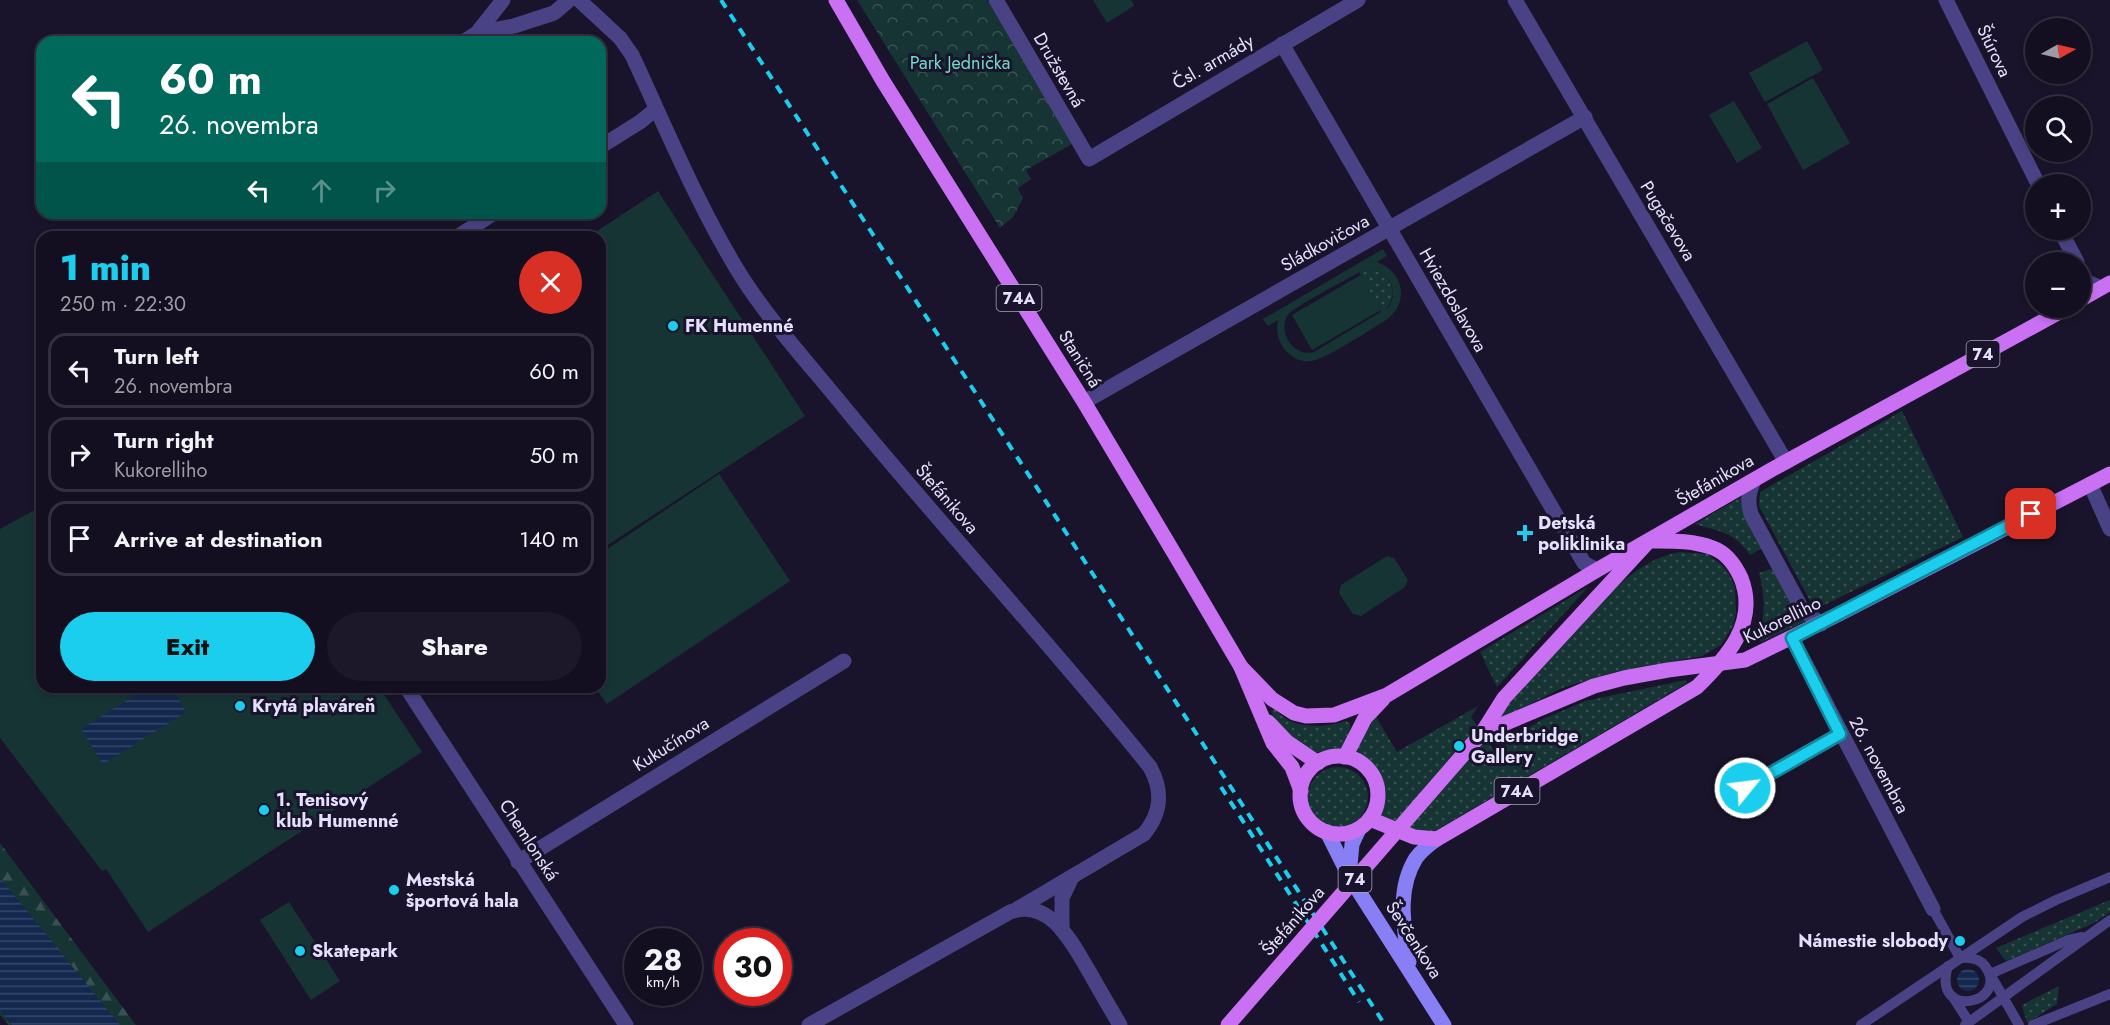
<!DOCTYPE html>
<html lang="en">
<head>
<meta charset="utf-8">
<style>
  :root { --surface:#130f20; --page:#1c1829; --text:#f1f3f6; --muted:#9d9ca5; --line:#322f3e; --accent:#1cceed }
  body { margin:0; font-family:Jost,sans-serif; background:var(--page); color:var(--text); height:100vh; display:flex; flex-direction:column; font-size:22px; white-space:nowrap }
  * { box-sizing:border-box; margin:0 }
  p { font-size:20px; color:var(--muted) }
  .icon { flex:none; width:33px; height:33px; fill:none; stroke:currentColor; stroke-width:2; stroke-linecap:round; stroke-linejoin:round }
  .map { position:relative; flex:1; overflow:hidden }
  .sheet { position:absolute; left:36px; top:231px; width:570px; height:462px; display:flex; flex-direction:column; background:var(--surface); border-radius:18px; box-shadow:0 3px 9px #0003,0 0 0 2px var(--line) }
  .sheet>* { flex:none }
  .top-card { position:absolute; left:36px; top:36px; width:570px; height:183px; border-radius:18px; box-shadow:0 3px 9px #0003,0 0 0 2px var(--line); background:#00695c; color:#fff; overflow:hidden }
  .needle { width:39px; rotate:82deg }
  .fabs { position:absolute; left:2025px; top:18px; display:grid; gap:12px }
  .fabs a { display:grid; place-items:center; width:66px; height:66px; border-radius:50%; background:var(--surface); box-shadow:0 3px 9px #0003,0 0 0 2px var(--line); font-size:30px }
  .speed { position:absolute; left:624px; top:928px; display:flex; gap:12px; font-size:30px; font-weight:700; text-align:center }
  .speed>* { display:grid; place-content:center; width:78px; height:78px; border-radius:50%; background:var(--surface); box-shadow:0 3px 9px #0003,0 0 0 2px var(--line); line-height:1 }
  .speed small { font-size:15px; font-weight:400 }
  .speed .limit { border:9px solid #d22; background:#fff; color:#111 }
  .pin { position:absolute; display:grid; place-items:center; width:51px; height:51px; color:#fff; margin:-26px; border-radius:12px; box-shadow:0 3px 9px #0006 }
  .me { position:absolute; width:66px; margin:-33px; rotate:61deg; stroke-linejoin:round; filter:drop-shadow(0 0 4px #0008) }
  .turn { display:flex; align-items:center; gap:21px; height:126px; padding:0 24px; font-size:27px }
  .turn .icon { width:78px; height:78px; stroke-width:2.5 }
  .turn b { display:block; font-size:42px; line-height:51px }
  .lanes { display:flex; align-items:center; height:57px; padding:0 24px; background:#0003; justify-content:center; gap:30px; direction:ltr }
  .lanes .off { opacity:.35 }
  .round { display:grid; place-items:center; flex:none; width:63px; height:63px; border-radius:32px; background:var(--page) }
  .overview { display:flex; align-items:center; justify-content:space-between; height:102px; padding:0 24px }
  h1 { font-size:36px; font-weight:800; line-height:45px; color:var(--accent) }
  .cta { display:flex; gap:12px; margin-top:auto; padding:12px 24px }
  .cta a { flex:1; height:69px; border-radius:36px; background:var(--accent); color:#111; font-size:24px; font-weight:800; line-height:69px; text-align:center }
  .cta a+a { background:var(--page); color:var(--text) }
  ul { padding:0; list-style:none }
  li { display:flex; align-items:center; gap:18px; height:75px; margin:0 12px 9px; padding:0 12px; border:3px solid var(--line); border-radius:18px }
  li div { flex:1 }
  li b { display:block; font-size:22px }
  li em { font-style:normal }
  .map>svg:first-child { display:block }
  .grass { fill:url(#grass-dots) }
  .forest { fill:url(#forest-firs) }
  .park { fill:url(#park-crowns) }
  .pitch { fill:#173435; fill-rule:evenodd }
  .water { fill:url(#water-rules) }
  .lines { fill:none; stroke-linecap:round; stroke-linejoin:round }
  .pedestrian { stroke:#494386; stroke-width:10 }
  .minor { stroke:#494386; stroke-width:15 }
  .secondary { stroke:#887ff5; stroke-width:15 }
  .primary { stroke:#c970f3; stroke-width:15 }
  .rail { stroke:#1cceed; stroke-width:4; stroke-dasharray:9 8; stroke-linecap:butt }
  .primary-bridge { stroke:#c970f3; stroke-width:15 }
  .route-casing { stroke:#12869a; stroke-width:15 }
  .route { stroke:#1cceed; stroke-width:10 }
  .poi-dot { fill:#1cceed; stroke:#19142b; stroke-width:2 }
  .labels { text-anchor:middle; stroke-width:6; stroke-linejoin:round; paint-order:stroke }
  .shield { fill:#19142b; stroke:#a8a3be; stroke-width:1.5 }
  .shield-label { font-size:16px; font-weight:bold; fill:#e5e0fd }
  .street-label { font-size:18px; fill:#e5e0fd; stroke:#19142b }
  .park-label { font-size:18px; fill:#71d8c4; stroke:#19142b }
  .poi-label { font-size:18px; font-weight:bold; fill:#e5e0fd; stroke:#19142b; text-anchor:start }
</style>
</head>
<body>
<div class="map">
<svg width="2110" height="1025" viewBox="0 0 2110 1025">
  <defs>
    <pattern id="grass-dots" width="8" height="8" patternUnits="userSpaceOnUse" patternTransform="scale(1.5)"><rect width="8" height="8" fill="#173435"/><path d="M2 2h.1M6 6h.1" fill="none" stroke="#395153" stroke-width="1.8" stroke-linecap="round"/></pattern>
    <pattern id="forest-firs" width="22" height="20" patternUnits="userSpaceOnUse" patternTransform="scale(1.5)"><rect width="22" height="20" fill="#173435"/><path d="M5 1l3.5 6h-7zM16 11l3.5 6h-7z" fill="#395153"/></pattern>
    <pattern id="park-crowns" width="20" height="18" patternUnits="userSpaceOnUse" patternTransform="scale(1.5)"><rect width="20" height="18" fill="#173435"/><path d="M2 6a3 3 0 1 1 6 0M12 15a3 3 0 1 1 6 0" fill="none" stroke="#395153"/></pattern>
    <pattern id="water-rules" width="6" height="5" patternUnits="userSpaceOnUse" patternTransform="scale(1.5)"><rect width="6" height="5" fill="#14284f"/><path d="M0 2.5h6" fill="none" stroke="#364769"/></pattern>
  </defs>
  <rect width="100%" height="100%" fill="#19142b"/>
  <g class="grass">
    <path d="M1368,270C1393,270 1401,297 1382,313L1359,272Z"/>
    <path d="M1902,411L1963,537L1818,608H1814L1759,506L1760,492Z"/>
    <path d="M1743,496L1764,547L1750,555C1734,531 1720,532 1695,524Z"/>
    <path d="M1680,552L1707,554L1722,565L1729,574L1735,587L1736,613L1733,626L1721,645L1702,656L1615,672L1562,688L1500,719L1497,717C1518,694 1539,671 1559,648C1591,613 1631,560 1680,552Z"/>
    <path d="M1774,568L1798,613L1806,621L1761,642L1758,637C1766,616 1765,595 1759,573Z"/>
    <path d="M1588,587L1497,687L1480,652Z"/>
    <path d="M1686,680L1687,683L1433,832L1414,831L1380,815C1387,791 1379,765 1355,756L1362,737L1376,717L1397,752L1478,706L1471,717L1494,751L1541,720L1585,701Z"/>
    <path d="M1275,708C1288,730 1325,728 1346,721L1350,723C1351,732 1349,737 1344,745C1341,751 1334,753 1328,753C1303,755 1281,731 1271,711Z"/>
    <circle cx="1338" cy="797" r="30"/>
    <path d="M2110,900V912L2094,923L2006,961L1996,948Z"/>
    <path d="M2059,986L2057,1004L2027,1023L2022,1005Z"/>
  </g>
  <path class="forest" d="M0,843L136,1025H9L0,1015Z"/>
  <path class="park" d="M857,0H987L1072,144L1026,170L1031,179L1018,188L1023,198L1013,217L1000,228Z"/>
  <g class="pitch">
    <path d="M1093,0H1131L1134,6L1107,23Z"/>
    <path d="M1807,41L1823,70L1765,102L1749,73Z"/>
    <path d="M1813,78L1850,143L1803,170L1767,104Z"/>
    <path d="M1734,101L1762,148L1737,163L1709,115Z"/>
    <path d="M658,191L805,416L600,550V237H588Z"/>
    <path d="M1383,249L1387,256L1377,262C1404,272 1410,303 1386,320C1371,329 1325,360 1311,361C1302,363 1292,357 1286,351C1278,342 1276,332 1278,320L1268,326L1263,319ZM1368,270C1389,270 1399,289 1389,307L1314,352C1294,357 1278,334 1287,316C1292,307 1347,280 1359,272Z"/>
    <path d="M1361,275L1381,310L1312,350L1292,315Z"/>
    <path d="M719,474L790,581L607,704L595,687H600V554Z"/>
    <path d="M42,506V687H379L422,752L148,932L106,869L102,871L0,738V529Z"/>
    <path d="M1387,556L1394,558L1408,580L1405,587L1361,616L1353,614L1339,593L1341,585Z"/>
    <path d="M289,902L340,981L311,1000L260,920Z"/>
  </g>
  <g class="water">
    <path d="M148,687H171L186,712L103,764L81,729Z"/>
    <path d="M0,878L120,1025H12L0,1010Z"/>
    <circle cx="1968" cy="980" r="11"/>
  </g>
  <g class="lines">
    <g class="pedestrian">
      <path d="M1933,909L1960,958C1970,957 1979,958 1985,966C2012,1003 1931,1022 1948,966"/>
      <path d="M1953,997L1969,1022"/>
      <path d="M1861,1025L2022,917L2056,900L2110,877"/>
      <path d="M1965,1025L2110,920"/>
      <path d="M2019,1025L1990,974L2068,940L2082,937"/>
      <path d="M2033,1025L2110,994"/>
    </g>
    <g class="minor">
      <path d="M579,0L620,38L632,55C667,130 699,209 743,279C773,325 810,365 844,407C944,529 1051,644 1150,767C1163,791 1162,812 1144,834L1017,909"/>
      <path d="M996,0L1089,159L1358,0"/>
      <path d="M1515,0L1786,462"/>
      <path d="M1946,0L2038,184"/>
      <path d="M477,33L514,26L554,13L569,0"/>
      <path d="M463,42L477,33L503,0"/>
      <path d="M1282,44L1584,563L1597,570"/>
      <path d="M600,147L640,122L656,109"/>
      <path d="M2060,230L2077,262"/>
      <path d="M457,237L494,213"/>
      <path d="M2080,270L2087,282L2101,288"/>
      <path d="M1084,402L1585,117"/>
      <path d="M1754,480C1749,492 1747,500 1751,514L1802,609L1821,624"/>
      <path d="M2090,484L2110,529"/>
      <path d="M1792,638L1933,909"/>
      <path d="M406,687L626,1025"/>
      <path d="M1725,799L1840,734"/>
      <path d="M518,862L844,661"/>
      <path d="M1062,930V898L1072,877"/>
      <path d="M809,1025L1010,912C1051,897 1073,945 1090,973C1100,991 1110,1008 1120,1025"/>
    </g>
    <g class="secondary">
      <path d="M1327,832L1349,876L1444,1025"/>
      <path d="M1349,876L1352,844L1359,829"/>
      <path d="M1409,962C1404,927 1396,890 1416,858C1421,851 1430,844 1437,839"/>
    </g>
    <g class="primary">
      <path d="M836,0L883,81L1084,402L1174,553L1241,667L1273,743L1292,767L1301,791"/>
      <path d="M2080,300L2110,283"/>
      <path d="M1241,667L1272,699L1294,713L1306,716L1334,715L1387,695L1597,570L1771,470L2067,308"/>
      <path d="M1268,722L1287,742L1318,763"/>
      <path d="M1482,733L1594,686L1624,678L1668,670L1745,660L1839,614L2110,474"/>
      <circle cx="1339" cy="795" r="39"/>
      <path d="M1345,757L1365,718L1383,699"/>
      <path d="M1370,819L1414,837L1437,839L1697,687C1726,658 1759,623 1741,578C1735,565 1727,553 1713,548C1692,540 1671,541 1649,541L1504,698L1482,733"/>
    </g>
    <g class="rail">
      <path d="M721,0L1385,1025"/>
      <path d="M1221,787L1359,1002"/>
    </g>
    <path class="primary-bridge" d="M1228,1025L1482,733"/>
  </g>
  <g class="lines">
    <defs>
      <path id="route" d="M1745,788L1840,734L1792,638L2031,514"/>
    </defs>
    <use href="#route" class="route-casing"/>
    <use href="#route" class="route"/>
  </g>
  <g class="poi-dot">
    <circle cx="673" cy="326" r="6"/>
    <path d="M1522 524h6v6h6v6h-6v6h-6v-6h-6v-6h6z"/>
    <circle cx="240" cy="706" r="6"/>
    <circle cx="1459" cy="746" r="6"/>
    <circle cx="264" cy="810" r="6"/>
    <circle cx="394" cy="890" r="6"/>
    <circle cx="1960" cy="941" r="6"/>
    <circle cx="300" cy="951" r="6"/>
  </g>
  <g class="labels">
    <g class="shield">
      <rect x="996.5" y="285" width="45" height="26" rx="4.5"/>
      <rect x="1966.5" y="341" width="33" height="26" rx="4.5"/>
      <rect x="1494.5" y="778" width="45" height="26" rx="4.5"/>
      <rect x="1338.5" y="866" width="33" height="26" rx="4.5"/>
    </g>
    <g class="shield-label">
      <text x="1019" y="304">74A</text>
      <text x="1983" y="360">74</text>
      <text x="1517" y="797">74A</text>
      <text x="1355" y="885">74</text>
    </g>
    <g class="street-label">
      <text transform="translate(1994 51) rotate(64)" y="6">Štúrova</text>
      <text transform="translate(1213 62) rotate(-30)" y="6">Čsl. armády</text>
      <text transform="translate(1059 70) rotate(60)" y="6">Družstevná</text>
      <text transform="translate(1668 221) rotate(59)" y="6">Pugačevova</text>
      <text transform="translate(1325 243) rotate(-29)" y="6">Sládkovičova</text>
      <text transform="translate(1453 300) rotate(60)" y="6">Hviezdoslavova</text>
      <text transform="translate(1080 359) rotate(58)" y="6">Staničná</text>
      <text transform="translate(1715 480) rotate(-30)" y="6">Štefánikova</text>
      <text transform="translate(947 499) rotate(49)" y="6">Štefánikova</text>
      <text transform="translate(1782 620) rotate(-26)" y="6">Kukorelliho</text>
      <text transform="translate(671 744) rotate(-32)" y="6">Kukučínova</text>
      <text transform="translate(1879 765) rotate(62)" y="6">26. novembra</text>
      <text transform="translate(529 840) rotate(57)" y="6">Chemlonská</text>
      <text transform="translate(1293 921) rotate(-49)" y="6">Štefánikova</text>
      <text transform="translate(1414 940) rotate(57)" y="6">Ševčenkova</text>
    </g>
    <g class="park-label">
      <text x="960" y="69">Park Jednička</text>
    </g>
    <g class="poi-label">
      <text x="685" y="332">FK Humenné</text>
      <text x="1538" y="529">Detská<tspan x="1538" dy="21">poliklinika</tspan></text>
      <text x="252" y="712">Krytá plaváreň</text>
      <text x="1471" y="742">Underbridge<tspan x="1471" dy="21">Gallery</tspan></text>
      <text x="276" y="806">1. Tenisový<tspan x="276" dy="21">klub Humenné</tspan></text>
      <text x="406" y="886">Mestská<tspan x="406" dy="21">športová hala</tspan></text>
      <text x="1948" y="947" text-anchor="end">Námestie slobody</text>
      <text x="312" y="957">Skatepark</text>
    </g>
  </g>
</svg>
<div class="fabs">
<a><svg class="needle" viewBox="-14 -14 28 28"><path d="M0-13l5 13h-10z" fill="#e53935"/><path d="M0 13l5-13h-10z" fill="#9d9ca5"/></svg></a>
<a><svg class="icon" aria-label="search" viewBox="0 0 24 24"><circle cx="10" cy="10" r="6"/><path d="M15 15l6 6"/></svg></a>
<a>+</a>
<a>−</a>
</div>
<div class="speed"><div>28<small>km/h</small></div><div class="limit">30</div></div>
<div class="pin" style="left:2031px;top:514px;background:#d93025"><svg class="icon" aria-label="arrive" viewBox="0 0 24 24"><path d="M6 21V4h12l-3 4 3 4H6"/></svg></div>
<svg class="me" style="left:1745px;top:788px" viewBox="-20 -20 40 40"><circle r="17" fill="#1cceed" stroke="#fff" stroke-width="3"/><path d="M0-11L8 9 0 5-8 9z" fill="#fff"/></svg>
<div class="top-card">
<div class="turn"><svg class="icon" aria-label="left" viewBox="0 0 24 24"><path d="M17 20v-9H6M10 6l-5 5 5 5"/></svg><div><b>60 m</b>26. novembra</div></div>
<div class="lanes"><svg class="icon" aria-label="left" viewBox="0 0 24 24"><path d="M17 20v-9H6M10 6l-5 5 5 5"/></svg><svg class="icon off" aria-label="ahead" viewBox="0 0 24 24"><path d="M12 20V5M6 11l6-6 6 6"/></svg><svg class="icon off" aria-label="right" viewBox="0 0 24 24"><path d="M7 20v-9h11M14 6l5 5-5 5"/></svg></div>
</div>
<section class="sheet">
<div class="overview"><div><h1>1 min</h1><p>250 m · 22:30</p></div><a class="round" style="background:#d93025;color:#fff"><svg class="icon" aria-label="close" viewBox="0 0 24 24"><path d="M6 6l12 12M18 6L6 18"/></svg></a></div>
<ul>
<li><svg class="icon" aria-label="left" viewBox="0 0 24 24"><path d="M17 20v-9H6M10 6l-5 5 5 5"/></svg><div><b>Turn left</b><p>26. novembra</p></div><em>60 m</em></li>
<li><svg class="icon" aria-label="right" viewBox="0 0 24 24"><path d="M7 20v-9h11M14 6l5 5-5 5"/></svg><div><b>Turn right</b><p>Kukorelliho</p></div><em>50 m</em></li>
<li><svg class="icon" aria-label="arrive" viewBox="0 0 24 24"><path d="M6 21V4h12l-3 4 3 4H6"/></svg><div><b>Arrive at destination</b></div><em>140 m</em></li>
</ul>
<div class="cta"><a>Exit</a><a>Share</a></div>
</section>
</div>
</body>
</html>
